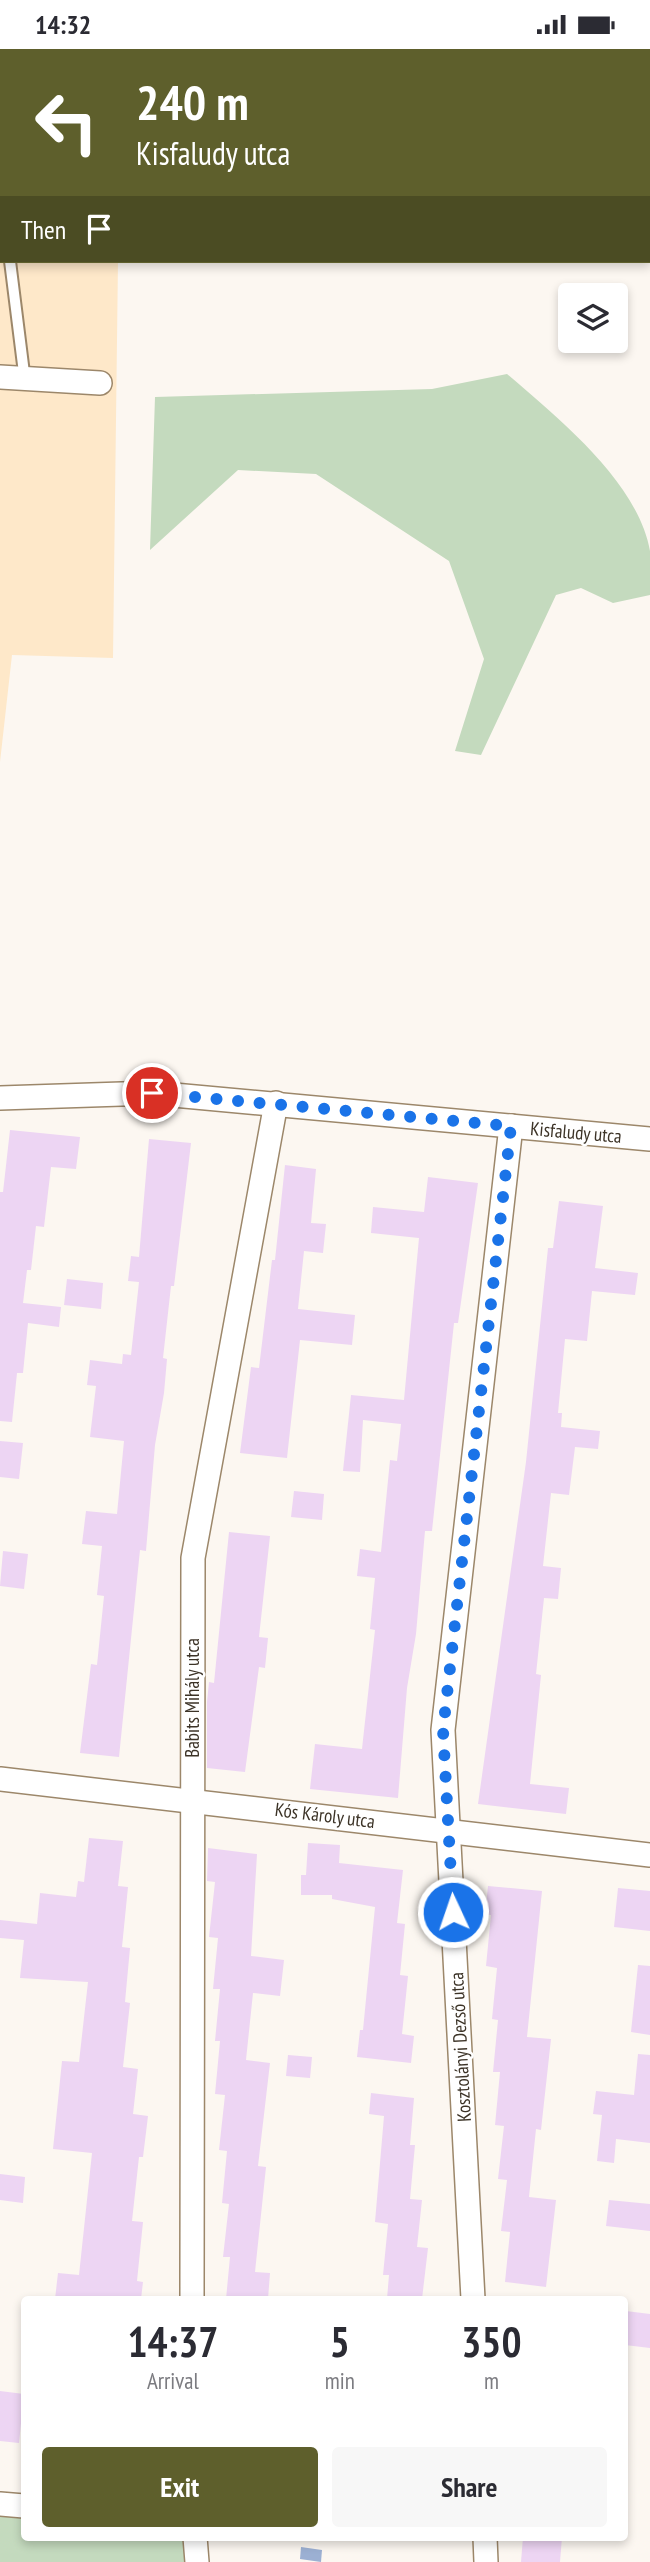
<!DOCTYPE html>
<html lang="en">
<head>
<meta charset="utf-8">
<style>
  :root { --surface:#fff; --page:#f7f7f7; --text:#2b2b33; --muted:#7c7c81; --accent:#5e5f2c }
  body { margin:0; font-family:"PT Sans Narrow",sans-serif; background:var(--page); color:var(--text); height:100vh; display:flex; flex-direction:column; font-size:26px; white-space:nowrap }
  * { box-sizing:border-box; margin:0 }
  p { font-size:23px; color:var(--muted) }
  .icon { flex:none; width:38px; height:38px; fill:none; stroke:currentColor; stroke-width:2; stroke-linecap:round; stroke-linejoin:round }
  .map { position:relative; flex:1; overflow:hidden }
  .sheet { position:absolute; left:21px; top:2247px; width:607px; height:245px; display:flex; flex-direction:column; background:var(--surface); border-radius:7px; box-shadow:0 4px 10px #0003 }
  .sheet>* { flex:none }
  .banner { position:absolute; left:0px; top:0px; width:651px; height:214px; box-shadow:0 4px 10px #0003; background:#5e5f2c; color:#fff; overflow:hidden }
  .fabs { position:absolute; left:558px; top:234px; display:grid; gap:14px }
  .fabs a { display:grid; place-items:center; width:70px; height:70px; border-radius:7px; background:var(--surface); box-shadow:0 4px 10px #0003; font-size:35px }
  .pin { position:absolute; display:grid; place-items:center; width:60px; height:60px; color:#fff; margin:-30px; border:4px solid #fff; border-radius:50%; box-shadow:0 2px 7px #0007 }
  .me { position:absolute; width:77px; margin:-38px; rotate:357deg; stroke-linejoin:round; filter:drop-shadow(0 0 5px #0008) }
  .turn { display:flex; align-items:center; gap:24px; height:147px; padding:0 21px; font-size:32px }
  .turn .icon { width:91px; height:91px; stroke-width:2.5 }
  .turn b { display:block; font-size:49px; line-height:60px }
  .then { display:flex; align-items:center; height:66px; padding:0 21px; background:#0003; gap:14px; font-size:26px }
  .eta { display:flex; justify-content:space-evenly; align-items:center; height:119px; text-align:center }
  .eta b { font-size:42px; font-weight:700; line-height:49px }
  .cta { display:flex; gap:14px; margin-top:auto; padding:14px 21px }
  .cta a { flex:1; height:80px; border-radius:7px; background:var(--accent); color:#fff; font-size:28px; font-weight:700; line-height:80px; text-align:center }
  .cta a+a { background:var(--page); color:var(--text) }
  .status { display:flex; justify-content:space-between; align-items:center; height:49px; padding:0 35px; background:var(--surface); direction:ltr }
  .status svg { height:19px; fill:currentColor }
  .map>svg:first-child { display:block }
  .built { fill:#fee8c9 }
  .green { fill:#c4dabe }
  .water { fill:#9cb0d3 }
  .building { fill:#edd5f3 }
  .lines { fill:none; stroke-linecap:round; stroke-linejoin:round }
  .service-casing { stroke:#9c876a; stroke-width:14 }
  .minor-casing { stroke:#9c876a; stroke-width:26 }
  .service { stroke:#fff; stroke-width:10 }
  .minor { stroke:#fff; stroke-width:23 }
  .route { stroke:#1a73e8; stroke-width:12; stroke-dasharray:0 21.6 }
  .labels { text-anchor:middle; stroke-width:5; stroke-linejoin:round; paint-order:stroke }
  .street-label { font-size:19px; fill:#3c3327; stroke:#fff }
</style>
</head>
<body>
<div class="status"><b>14:32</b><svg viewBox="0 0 49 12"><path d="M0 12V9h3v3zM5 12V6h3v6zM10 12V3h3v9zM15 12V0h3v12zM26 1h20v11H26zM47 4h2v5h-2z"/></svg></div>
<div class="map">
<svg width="650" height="2513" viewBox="0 0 650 2513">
  <rect width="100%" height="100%" fill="#fcf7f1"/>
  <path class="built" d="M0,0H121L2,2V212H118L113,609L12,606L0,713Z"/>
  <g class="green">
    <path d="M507,325C557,368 638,433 650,502C650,516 650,532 650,546L613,554L581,539L556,546L481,706L455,702L484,610L449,512L316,425L238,421L150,501L155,348L432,340Z"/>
    <path d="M0,2464L24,2466V2488L183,2489L185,2513H0Z"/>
  </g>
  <path class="water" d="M301,2498L322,2501L321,2513L300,2510Z"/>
  <g class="building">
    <path d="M10,1081L80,1088L76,1120L51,1118L44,1178L36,1177L31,1221H27L23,1254L61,1258L59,1278L28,1274L23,1324H17L12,1373L0,1372V1143H3Z"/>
    <path d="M149,1090L191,1094L174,1237H171L163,1309L167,1310L164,1344L155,1396L146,1502L140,1501L119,1708L80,1704L91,1615L97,1616L104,1547L97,1546L102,1497L82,1495L86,1462L117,1465L124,1392L90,1388L96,1337L87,1336L90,1311L122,1315L123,1305L131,1306L139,1233L128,1232L131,1207L139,1208Z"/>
    <path d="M285,1116L316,1120L311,1174L326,1175L323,1204L304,1202L298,1260L355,1266L352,1296L300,1291L287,1409L240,1404L251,1318L259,1319L272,1211H275Z"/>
    <path d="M428,1128L478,1134L458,1274H454L432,1482H425L416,1585L407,1639L398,1749L310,1740L315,1695L362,1700L375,1581L370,1580L375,1529L357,1527L360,1500L381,1503L390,1411L397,1412L401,1375L363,1371L360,1423L343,1422L351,1346L404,1351L419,1189L371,1184L373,1158L424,1163Z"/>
    <path d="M559,1152L603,1157L595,1219L638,1224L635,1246L592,1242L587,1292L565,1290L558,1364H562L561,1378L600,1382L598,1400L575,1398L569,1446L551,1444L543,1517L561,1519L558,1550L544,1549L536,1625L541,1626L530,1735L569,1739L566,1765L478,1755L526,1413L548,1199H553Z"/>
    <path d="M67,1230L103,1234L101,1260L64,1256Z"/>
    <path d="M0,1392L23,1394L19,1430L0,1428Z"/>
    <path d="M294,1442L324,1445L322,1471L291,1468Z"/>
    <path d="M229,1483L270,1487L259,1588L268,1589L265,1619L259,1618L245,1723L207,1719V1653L209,1633L214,1634Z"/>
    <path d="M3,1502L28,1505L24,1540L0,1537Z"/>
    <path d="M89,1789L123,1792L118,1837L128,1838L122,1898L130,1899L125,1953L130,1954L123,2018L138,2020L133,2065L148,2067L143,2108H139L132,2172L143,2173L137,2232L143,2233L141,2250H55L58,2224L79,2226L92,2104L53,2100L62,2012L79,2013L88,1933L20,1929L24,1891L0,1889V1871L37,1875L40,1844L76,1848L78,1832L84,1833Z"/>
    <path d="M308,1794L340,1796L339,1814L403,1821L397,1874L405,1875L400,1926L408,1927L402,1985L414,1987L411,2014L357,2008L360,1981H363L375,1858L332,1850V1846H301V1826H306Z"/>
    <path d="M208,1799L257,1805L251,1907L284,1911L280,1947L253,1944L246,2011L270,2014L258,2117L266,2118L255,2223L270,2224L268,2250H226L230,2208H223L229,2155L222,2154L227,2102L219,2101L225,2046L215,2045L220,1992H215L220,1940H213L218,1889L209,1888L215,1833L207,1832Z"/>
    <path d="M488,1837L542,1842L527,1988L551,1990L541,2081L536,2080L529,2148L556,2151L546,2238L505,2233L510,2183L501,2182L507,2131L498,2130L504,2077L495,2076L500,2023H493L498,1971L492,1970L497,1919L486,1917L491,1866H485Z"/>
    <path d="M618,1839L650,1842V1882L614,1878Z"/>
    <path d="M638,1916L650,1917V1986L631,1983Z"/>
    <path d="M638,2005L650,2006V2094L616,2090L614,2114L597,2112L602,2066L593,2065L596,2042L634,2046Z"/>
    <path d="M288,2006L312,2008L310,2029L286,2027Z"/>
    <path d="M371,2044L414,2049L410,2096H415L410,2150L422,2151L417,2198L428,2199L422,2250H387L389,2226H383L388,2175L375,2173L384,2067L369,2065Z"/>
    <path d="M0,2125L25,2128L23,2154L0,2151Z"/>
    <path d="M609,2151L650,2155V2182L606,2177Z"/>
    <path d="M626,2262L650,2265V2299L625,2296Z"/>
    <path d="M0,2342L24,2345L19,2394L0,2392Z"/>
    <path d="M523,2488H562L560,2513H521Z"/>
  </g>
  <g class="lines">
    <defs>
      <g id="service">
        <path d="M0,136L2,150"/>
        <path d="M10,212L25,332"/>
      </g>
      <g id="minor">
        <path d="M0,328L100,334"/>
        <path d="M0,1049L152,1044L650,1090"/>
        <path d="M0,1730L650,1806"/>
        <path d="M192,2250L193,1509L276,1054"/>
        <path d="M473,2250L443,1681L511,1077"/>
        <path d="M0,2455L24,2457"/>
        <path d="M195,2488L197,2513"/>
        <path d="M485,2488L486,2513"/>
      </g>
    </defs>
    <use href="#service" class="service-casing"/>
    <use href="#minor" class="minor-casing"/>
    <use href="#service" class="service"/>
    <use href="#minor" class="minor"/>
  </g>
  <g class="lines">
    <path class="route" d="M152,1044L511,1077L443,1681L453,1863"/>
  </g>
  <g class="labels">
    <g class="street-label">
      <text transform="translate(576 1083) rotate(5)" y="7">Kisfaludy utca</text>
      <text transform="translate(192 1649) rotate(-90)" y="7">Babits Mihály utca</text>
      <text transform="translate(325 1766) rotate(7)" y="7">Kós Károly utca</text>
      <text transform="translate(460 1998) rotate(-93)" y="7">Kosztolányi Dezső utca</text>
    </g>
  </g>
</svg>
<div class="fabs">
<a><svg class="icon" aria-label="layers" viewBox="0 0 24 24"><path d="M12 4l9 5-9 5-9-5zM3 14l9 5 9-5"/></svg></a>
</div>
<div class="pin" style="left:152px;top:1044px;background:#d93025"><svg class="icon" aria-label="arrive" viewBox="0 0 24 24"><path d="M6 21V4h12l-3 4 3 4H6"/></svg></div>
<svg class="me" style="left:453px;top:1863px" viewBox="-20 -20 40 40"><circle r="17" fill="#1a73e8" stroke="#fff" stroke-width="3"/><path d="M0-11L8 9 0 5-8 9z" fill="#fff"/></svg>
<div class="banner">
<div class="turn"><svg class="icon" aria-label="left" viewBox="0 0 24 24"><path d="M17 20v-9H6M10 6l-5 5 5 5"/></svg><div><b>240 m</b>Kisfaludy utca</div></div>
<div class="then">Then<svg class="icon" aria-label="arrive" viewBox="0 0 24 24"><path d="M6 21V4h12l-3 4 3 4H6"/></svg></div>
</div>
<section class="sheet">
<div class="eta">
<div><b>14:37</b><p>Arrival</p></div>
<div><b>5</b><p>min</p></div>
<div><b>350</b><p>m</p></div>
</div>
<div class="cta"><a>Exit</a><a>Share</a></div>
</section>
</div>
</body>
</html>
